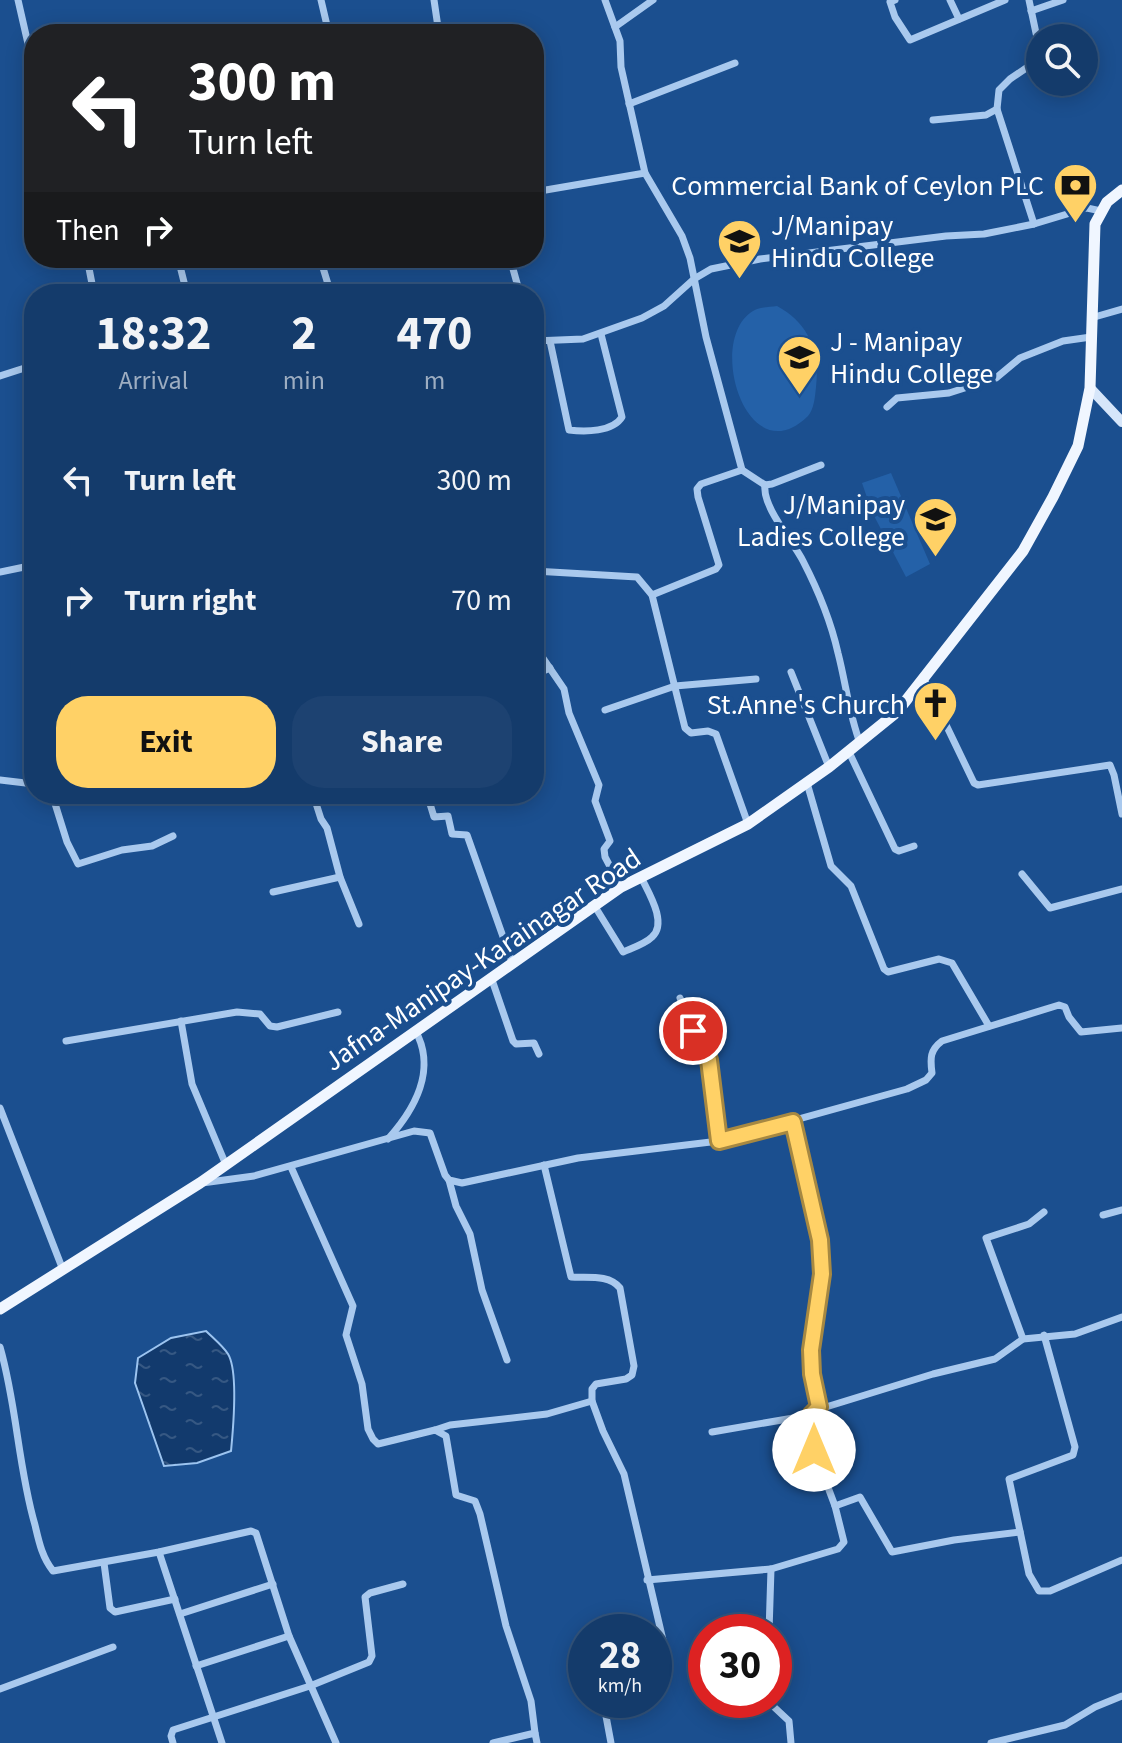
<!DOCTYPE html>
<html lang="en">
<head>
<meta charset="utf-8">
<style>
  :root { --surface:#143b6b; --page:#1d4271; --text:#f1f3f6; --muted:#9dadc1; --line:#33557e; --accent:#ffd166 }
  body { margin:0; font-family:"Source Sans 3",sans-serif; background:var(--page); color:var(--text); height:100vh; display:flex; flex-direction:column; font-size:30px; white-space:nowrap }
  * { box-sizing:border-box; margin:0 }
  p { font-size:26px; color:var(--muted) }
  .icon { flex:none; width:44px; height:44px; fill:none; stroke:currentColor; stroke-width:2; stroke-linecap:round; stroke-linejoin:round }
  .map { position:relative; flex:1; overflow:hidden }
  .panel { position:absolute; left:24px; top:284px; width:520px; height:520px; display:flex; flex-direction:column; background:var(--surface); border-radius:32px; box-shadow:0 4px 20px #0003,0 0 0 2px var(--line) }
  .panel>* { flex:none }
  .hud { position:absolute; left:24px; top:24px; width:520px; height:244px; border-radius:32px; box-shadow:0 4px 20px #0003,0 0 0 2px var(--line); background:#202124; color:#fff; overflow:hidden }
  .buttons { position:absolute; left:1026px; top:24px; display:grid; gap:16px }
  .buttons a { display:grid; place-items:center; width:72px; height:72px; border-radius:50%; background:var(--surface); box-shadow:0 4px 20px #0003,0 0 0 2px var(--line); font-size:40px }
  .speed { position:absolute; left:568px; top:1614px; display:flex; gap:16px; font-size:40px; font-weight:700; text-align:center }
  .speed>* { display:grid; place-content:center; width:104px; height:104px; border-radius:50%; background:var(--surface); box-shadow:0 4px 20px #0003,0 0 0 2px var(--line); line-height:1 }
  .speed small { font-size:20px; font-weight:400 }
  .speed .limit { border:12px solid #d22; background:#fff; color:#111 }
  .pin { position:absolute; display:grid; place-items:center; width:68px; height:68px; color:#fff; margin:-34px; border:4px solid #fff; border-radius:50%; box-shadow:0 2px 8px #0007 }
  .me { position:absolute; width:88px; margin:-44px; rotate:0deg; stroke-linejoin:round; filter:drop-shadow(0 0 6px #0008) }
  .turn { display:flex; align-items:center; gap:28px; height:168px; padding:0 32px; font-size:36px }
  .turn .icon { width:104px; height:104px; stroke-width:2.5 }
  .turn b { display:block; font-size:56px; line-height:68px }
  .then { display:flex; align-items:center; height:76px; padding:0 32px; background:#0003; gap:16px; font-size:30px }
  .eta { display:flex; justify-content:space-evenly; align-items:center; height:136px; text-align:center }
  .eta b { font-size:48px; font-weight:700; line-height:56px }
  .primary-button { display:flex; gap:16px; margin-top:auto; padding:16px 32px }
  .primary-button a { flex:1; height:92px; border-radius:32px; background:var(--accent); color:#111; font-size:32px; font-weight:700; line-height:92px; text-align:center }
  .primary-button a+a { background:var(--page); color:var(--text) }
  ul { padding:0; list-style:none }
  li { display:flex; align-items:center; gap:24px; height:120px; padding:0 32px }
  li div { flex:1 }
  li b { display:block; font-size:30px }
  li em { font-style:normal }
  .map>svg:first-child { display:block }
  .grass { fill:#2461a8 }
  .water { fill:url(#water-ripples); stroke:#9cc4f0; stroke-width:2 }
  .lines { fill:none; stroke-linecap:round; stroke-linejoin:round }
  .street { stroke:#a9c9ee; stroke-width:7 }
  .secondary { stroke:#d6e6fa; stroke-width:10 }
  .primary { stroke:#f0f6ff; stroke-width:11 }
  .route-casing { stroke:#a68842; stroke-width:20 }
  .route { stroke:#ffd166; stroke-width:14 }
  .labels { text-anchor:middle; stroke-width:8; stroke-linejoin:round; paint-order:stroke }
  .poi-label { font-size:28px; fill:#fff; stroke:#1b4f8f; text-anchor:end }
  .street-label { font-size:28px; fill:#fff; stroke:#1b4f8f }
</style>
</head>
<body>
<div class="map">
<svg width="1122" height="1743" viewBox="0 0 1122 1743">
  <defs>
    <pattern id="water-ripples" width="26" height="14" patternUnits="userSpaceOnUse" patternTransform="scale(2)"><rect width="26" height="14" fill="#123a6d"/><path d="M2 4q2-2 4 0t4 0M15 11q2-2 4 0t4 0" fill="none" stroke="#365883"/></pattern>
  </defs>
  <rect width="100%" height="100%" fill="#1b4f8f"/>
  <g class="grass">
    <path d="M777,306C809,323 820,352 816,387C815,397 814,409 808,416C747,476 705,340 753,311C759,307 770,307 777,306Z"/>
    <path d="M891,473L930,564L906,577L872,512L862,483Z"/>
  </g>
  <path class="water" d="M206,1331C213,1338 223,1346 228,1354C239,1372 233,1430 231,1451L197,1463L164,1466L135,1383L138,1358L171,1338Z"/>
  <g class="lines">
    <g class="street">
      <path d="M18,0L34,70"/>
      <path d="M321,0L329,34"/>
      <path d="M434,0L439,34"/>
      <path d="M605,0L620,41L621,67L645,173L682,236L690,258L706,337L742,470"/>
      <path d="M895,0L890,2L895,17L910,40L1005,0"/>
      <path d="M950,0L959,19"/>
      <path d="M1029,0L1040,52"/>
      <path d="M1031,11L1063,0"/>
      <path d="M615,27L653,0"/>
      <path d="M481,34L487,33"/>
      <path d="M629,104L735,63"/>
      <path d="M933,120L986,115L997,109"/>
      <path d="M534,192L645,173"/>
      <path d="M1034,224L997,109L999,90L1010,79L1038,60L1040,53"/>
      <path d="M87,258L94,294"/>
      <path d="M178,258L187,294"/>
      <path d="M320,258L331,294"/>
      <path d="M510,258L520,294"/>
      <path d="M87,263L124,258"/>
      <path d="M1091,318L1122,309"/>
      <path d="M534,341L583,339L642,318L664,306L694,279L711,269L760,259L946,236L984,234L1034,224L1087,208L1101,211"/>
      <path d="M550,341L569,430C585,432 613,432 622,417L601,334"/>
      <path d="M0,376L34,365"/>
      <path d="M887,407L897,398L949,393L996,378L1020,358L1063,341L1091,337"/>
      <path d="M765,485C762,507 793,541 803,561C818,590 831,622 838,653C846,684 849,714 860,743"/>
      <path d="M534,571L637,577L652,595L685,728L691,733L708,731L716,734L748,824"/>
      <path d="M0,572L34,565"/>
      <path d="M652,595L716,569L719,565L698,497L697,489L701,484L742,470L765,485L772,484L821,465"/>
      <path d="M534,645L564,689L569,713L599,785L595,801L610,841L604,849L605,857L621,887"/>
      <path d="M791,672L829,767"/>
      <path d="M534,675L550,668"/>
      <path d="M923,677L974,783L978,785L1110,765L1114,775L1122,814"/>
      <path d="M605,710L675,686L756,679"/>
      <path d="M849,752L895,849L899,851L914,846"/>
      <path d="M0,780L34,784"/>
      <path d="M807,783L831,866L851,886L884,969L888,972L939,959L952,963L989,1026"/>
      <path d="M52,794L67,842L78,864L122,850L152,846L173,836"/>
      <path d="M313,794L321,819L327,828L340,877L359,924"/>
      <path d="M427,794L434,817L448,816L452,834L467,835L512,962"/>
      <path d="M1022,874L1050,908L1122,889"/>
      <path d="M273,892L340,877"/>
      <path d="M594,905L623,952C632,948 645,944 652,937C668,923 648,892 641,877"/>
      <path d="M491,977L513,1041L516,1044L534,1043L539,1054"/>
      <path d="M680,998L693,1031L704,1043L709,1060L719,1141"/>
      <path d="M181,1021L192,1084L226,1165"/>
      <path d="M66,1041L237,1012L260,1014L270,1026L277,1027L338,1012"/>
      <path d="M0,1108L63,1270"/>
      <path d="M793,1122L820,1240L822,1274L811,1350L812,1374L819,1407"/>
      <path d="M388,1139C415,1109 437,1069 415,1030"/>
      <path d="M544,1165L571,1277C588,1278 609,1274 620,1288L634,1366L632,1375L626,1379L596,1384L592,1389V1401L603,1431L624,1474L663,1640L654,1645"/>
      <path d="M291,1167L353,1306L346,1335L362,1384L368,1429L373,1439L378,1444L435,1430L446,1436L456,1495L475,1501L480,1514L506,1626L531,1701L535,1733"/>
      <path d="M449,1180L456,1206L470,1234L482,1290L507,1360"/>
      <path d="M202,1183L254,1176L414,1131L430,1133L445,1175L449,1180L462,1183L578,1158L719,1141L907,1089L926,1080L932,1073C930,1058 930,1050 942,1041L1059,1005L1065,1007L1069,1017L1081,1032L1122,1028"/>
      <path d="M1103,1215L1122,1210"/>
      <path d="M1044,1335L1075,1447L1073,1455L1009,1479L1029,1574L1039,1591H1050L1122,1560"/>
      <path d="M1023,1339L986,1238L1029,1224L1044,1212"/>
      <path d="M0,1347C17,1406 18,1467 35,1525C39,1542 42,1557 53,1571L159,1552L251,1531L256,1533L289,1636L336,1743"/>
      <path d="M435,1430L450,1425L547,1414L592,1401"/>
      <path d="M712,1432L811,1415L819,1407H826L933,1374L995,1359L1023,1339L1075,1334L1122,1317"/>
      <path d="M835,1506L860,1497L892,1552L954,1540L1020,1532"/>
      <path d="M159,1552L222,1743"/>
      <path d="M104,1563L110,1608L115,1612L175,1599"/>
      <path d="M647,1580L771,1569L838,1549L844,1542L835,1506L814,1450L811,1415"/>
      <path d="M180,1614L273,1584"/>
      <path d="M769,1632L771,1569"/>
      <path d="M196,1666L289,1636"/>
      <path d="M0,1689L113,1647"/>
      <path d="M603,1700L611,1743"/>
      <path d="M771,1700L774,1707L789,1721L791,1743"/>
      <path d="M173,1743L171,1736L173,1730L310,1686L369,1662L372,1656L365,1597L370,1593L403,1584"/>
      <path d="M493,1743L535,1733L537,1743"/>
      <path d="M991,1743L1065,1725L1095,1707L1122,1696"/>
    </g>
    <path class="secondary" d="M1090,388L1122,422"/>
    <path class="primary" d="M0,1309L200,1183L621,887L748,824L829,767L897,712L1023,551L1053,497L1078,446L1090,388L1095,224L1107,202L1122,190"/>
  </g>
  <g class="lines">
    <defs>
      <path id="route" d="M693,1031L704,1043L709,1060L719,1141L793,1122L820,1240L822,1274L811,1350L812,1374L819,1407L811,1415L814,1450"/>
    </defs>
    <use href="#route" class="route-casing"/>
    <use href="#route" class="route"/>
  </g>
  <defs>
    <symbol id="bank-pin" viewBox="-11 -11 22 30"><path d="M0 17L-7.5 6A9.5 9.5 0 1 1 7.5 6Z" fill="#ffd166" stroke="#1b4f8f"/><path d="M-6-4H6V4H-6ZM0-2.3a2.3 2.3 0 1 0 0 4.6a2.3 2.3 0 1 0 0-4.6Z" fill="#111"/></symbol>
    <symbol id="school-pin" viewBox="-11 -11 22 30"><path d="M0 17L-7.5 6A9.5 9.5 0 1 1 7.5 6Z" fill="#ffd166" stroke="#1b4f8f"/><path d="M0-5L7-2L0 1L-7-2ZM-4 1L0 2.5L4 1V4Q0 6-4 4Z" fill="#111"/></symbol>
    <symbol id="church-pin" viewBox="-11 -11 22 30"><path d="M0 17L-7.5 6A9.5 9.5 0 1 1 7.5 6Z" fill="#ffd166" stroke="#1b4f8f"/><path d="M-1.2-6h2.4v3.5h3.3v2.4h-3.3V6h-2.4V-.1h-3.3v-2.4h3.3Z" fill="#111"/></symbol>
  </defs>
  <g fill-rule="evenodd">
    <use href="#bank-pin" x="1050" y="160" width="51" height="69"/>
    <use href="#school-pin" x="714" y="216" width="51" height="69"/>
    <use href="#school-pin" x="774" y="332" width="51" height="69"/>
    <use href="#school-pin" x="910" y="494" width="51" height="69"/>
    <use href="#church-pin" x="910" y="678" width="51" height="69"/>
  </g>
  <g class="labels">
    <g class="poi-label">
      <text x="1044" y="195">Commercial Bank of Ceylon PLC</text>
      <text x="771" y="235" text-anchor="start">J/Manipay<tspan x="771" dy="32">Hindu College</tspan></text>
      <text x="830" y="351" text-anchor="start">J - Manipay<tspan x="830" dy="32">Hindu College</tspan></text>
      <text x="905" y="514">J/Manipay<tspan x="905" dy="32">Ladies College</tspan></text>
      <text x="905" y="714">St.Anne's Church</text>
    </g>
    <g class="street-label">
      <text transform="translate(482 959) rotate(-34)" y="10">Jafna-Manipay-Karainagar Road</text>
    </g>
  </g>
</svg>
<div class="buttons">
<a><svg class="icon" aria-label="search" viewBox="0 0 24 24"><circle cx="10" cy="10" r="6"/><path d="M15 15l6 6"/></svg></a>
</div>
<div class="speed"><div>28<small>km/h</small></div><div class="limit">30</div></div>
<div class="pin" style="left:693px;top:1031px;background:#d93025"><svg class="icon" aria-label="arrive" viewBox="0 0 24 24"><path d="M6 21V4h12l-3 4 3 4H6"/></svg></div>
<svg class="me" style="left:814px;top:1450px" viewBox="-20 -20 40 40"><circle r="19" fill="#fff"/><path d="M0-13L10 11 0 6-10 11z" fill="#ffd166"/></svg>
<div class="hud">
<div class="turn"><svg class="icon" aria-label="left" viewBox="0 0 24 24"><path d="M17 20v-9H6M10 6l-5 5 5 5"/></svg><div><b>300 m</b>Turn left</div></div>
<div class="then">Then<svg class="icon" aria-label="right" viewBox="0 0 24 24"><path d="M7 20v-9h11M14 6l5 5-5 5"/></svg></div>
</div>
<section class="panel">
<div class="eta">
<div><b>18:32</b><p>Arrival</p></div>
<div><b>2</b><p>min</p></div>
<div><b>470</b><p>m</p></div>
</div>
<ul>
<li><svg class="icon" aria-label="left" viewBox="0 0 24 24"><path d="M17 20v-9H6M10 6l-5 5 5 5"/></svg><div><b>Turn left</b></div><em>300 m</em></li>
<li><svg class="icon" aria-label="right" viewBox="0 0 24 24"><path d="M7 20v-9h11M14 6l5 5-5 5"/></svg><div><b>Turn right</b></div><em>70 m</em></li>
</ul>
<div class="primary-button"><a>Exit</a><a>Share</a></div>
</section>
</div>
</body>
</html>
